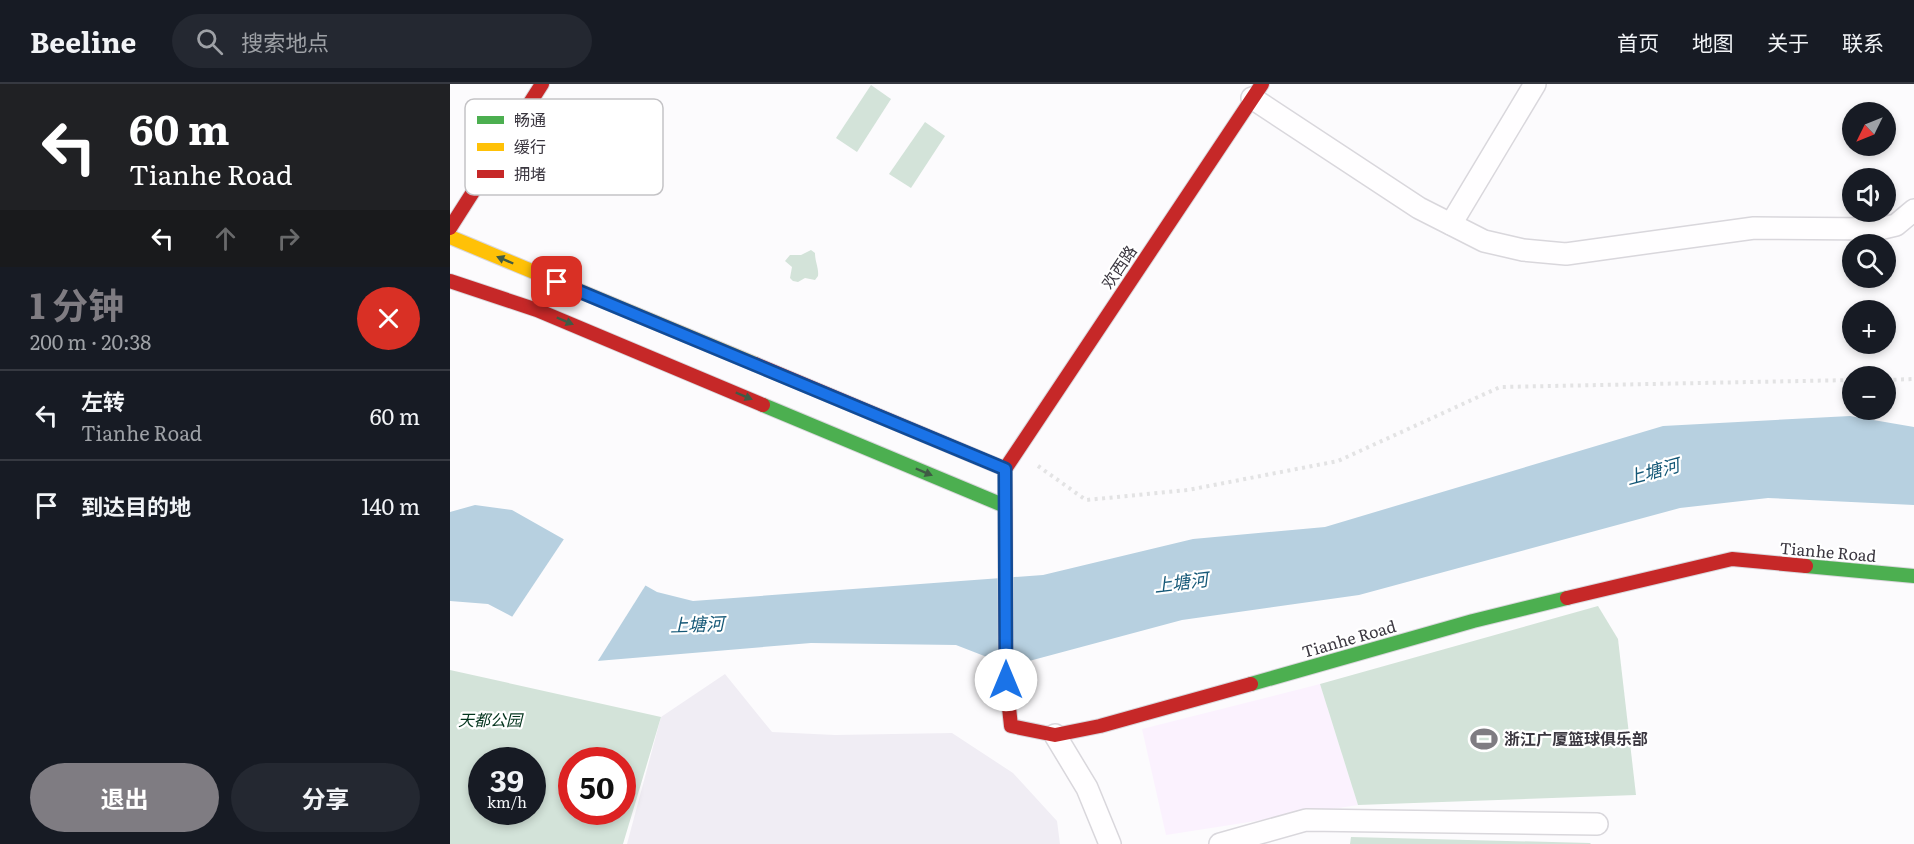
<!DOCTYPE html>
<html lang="zh">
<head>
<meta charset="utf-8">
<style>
  :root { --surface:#171b24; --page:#242831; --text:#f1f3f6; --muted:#9ea1a6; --line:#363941; --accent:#7f7c82 }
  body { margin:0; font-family:Literata,"Noto Sans SC",serif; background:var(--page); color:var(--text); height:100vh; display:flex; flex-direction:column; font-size:22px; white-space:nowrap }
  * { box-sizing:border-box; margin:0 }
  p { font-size:20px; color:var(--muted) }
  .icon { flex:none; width:33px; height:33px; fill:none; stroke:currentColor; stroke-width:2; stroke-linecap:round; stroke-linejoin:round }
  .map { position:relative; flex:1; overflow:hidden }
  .drawer { display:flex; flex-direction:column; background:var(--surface); width:450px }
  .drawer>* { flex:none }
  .banner { background:#202124; color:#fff; overflow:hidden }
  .needle { width:39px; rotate:227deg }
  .tools { position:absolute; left:1392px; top:18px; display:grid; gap:12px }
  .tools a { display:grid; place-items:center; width:54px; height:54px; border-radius:50%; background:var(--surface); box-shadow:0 3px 9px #0003; font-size:30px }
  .speed { position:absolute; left:18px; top:663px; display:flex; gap:12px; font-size:30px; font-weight:700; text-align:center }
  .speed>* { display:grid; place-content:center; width:78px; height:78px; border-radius:50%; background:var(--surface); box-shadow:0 3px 9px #0003; line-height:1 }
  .speed small { font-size:15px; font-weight:400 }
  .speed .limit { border:9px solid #d22; background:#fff; color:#111 }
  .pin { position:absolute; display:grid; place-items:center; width:51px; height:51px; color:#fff; margin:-26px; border-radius:12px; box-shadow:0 3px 9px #0006 }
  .me { position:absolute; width:66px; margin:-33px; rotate:0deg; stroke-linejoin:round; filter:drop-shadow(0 0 4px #0008) }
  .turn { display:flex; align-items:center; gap:21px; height:126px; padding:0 30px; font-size:27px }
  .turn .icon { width:78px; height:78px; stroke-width:2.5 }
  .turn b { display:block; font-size:42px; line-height:51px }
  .lanes { display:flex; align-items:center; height:57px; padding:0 30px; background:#0003; justify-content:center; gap:30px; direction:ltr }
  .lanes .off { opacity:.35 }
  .round { display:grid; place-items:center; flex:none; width:63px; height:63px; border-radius:32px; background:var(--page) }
  .overview { display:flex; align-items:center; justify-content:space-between; height:102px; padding:0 30px }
  h1 { font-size:36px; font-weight:700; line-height:45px; color:var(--accent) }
  .action { display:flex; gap:12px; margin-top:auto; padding:12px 30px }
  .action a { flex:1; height:69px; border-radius:36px; background:var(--accent); color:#fff; font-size:24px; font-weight:700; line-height:69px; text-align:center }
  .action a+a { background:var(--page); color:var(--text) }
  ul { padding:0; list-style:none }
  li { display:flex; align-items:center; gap:18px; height:90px; padding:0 30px; border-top:2px solid var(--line) }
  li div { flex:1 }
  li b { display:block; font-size:22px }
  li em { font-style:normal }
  header { display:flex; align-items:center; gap:36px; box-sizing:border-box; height:84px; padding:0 30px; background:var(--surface); border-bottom:2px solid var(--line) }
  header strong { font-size:28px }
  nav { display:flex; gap:33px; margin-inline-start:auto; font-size:21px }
  .search { width:420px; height:54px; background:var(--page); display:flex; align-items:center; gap:15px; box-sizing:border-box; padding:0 21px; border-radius:33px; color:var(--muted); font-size:22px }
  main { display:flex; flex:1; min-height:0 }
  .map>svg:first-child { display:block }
  .built { fill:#f0edf4 }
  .industrial { fill:#fbf2fe }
  .green { fill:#d3e3d9; fill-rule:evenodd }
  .water { fill:#b7d0e0 }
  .pier { fill:#fcfbfd }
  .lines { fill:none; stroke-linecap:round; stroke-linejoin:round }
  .street-casing { stroke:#d9d7dc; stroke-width:24 }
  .fast-casing { stroke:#d9d7dc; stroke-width:16 }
  .slow-casing { stroke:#d9d7dc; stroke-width:16 }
  .jam-casing { stroke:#d9d7dc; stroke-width:16 }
  .path { stroke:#e3e3e4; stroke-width:4; stroke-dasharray:3 4.5; stroke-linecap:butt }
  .street { stroke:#fffeff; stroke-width:21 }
  .fast { stroke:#4caf50; stroke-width:14 }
  .slow { stroke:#ffc107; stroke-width:14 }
  .jam { stroke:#c62828; stroke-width:14 }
  .oneway { fill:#405b45 }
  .route-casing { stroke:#114b97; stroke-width:15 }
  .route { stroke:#1a73e8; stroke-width:10 }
  .labels { text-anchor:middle; stroke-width:4.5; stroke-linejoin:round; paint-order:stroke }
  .street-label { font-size:16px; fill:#3b3740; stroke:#fff }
  .park-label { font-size:16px; font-style:italic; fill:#03341d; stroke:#fff }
  .poi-label { font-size:16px; font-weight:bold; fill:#3b3740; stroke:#fff; text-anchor:start }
  .water-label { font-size:18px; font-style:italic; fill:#155877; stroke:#fff }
  .key { fill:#fff; stroke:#c4c3c6; stroke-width:1.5 }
  .key-label { font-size:16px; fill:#3b3740 }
</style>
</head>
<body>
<header>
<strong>Beeline</strong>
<div class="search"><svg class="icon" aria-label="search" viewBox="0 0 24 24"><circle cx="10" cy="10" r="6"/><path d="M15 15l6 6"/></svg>搜索地点</div>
<nav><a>首页</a><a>地图</a><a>关于</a><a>联系</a></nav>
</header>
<main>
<section class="drawer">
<div class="banner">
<div class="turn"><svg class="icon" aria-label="left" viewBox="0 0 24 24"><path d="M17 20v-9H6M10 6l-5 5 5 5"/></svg><div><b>60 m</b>Tianhe Road</div></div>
<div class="lanes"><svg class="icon" aria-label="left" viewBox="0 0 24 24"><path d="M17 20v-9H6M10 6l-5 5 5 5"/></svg><svg class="icon off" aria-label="ahead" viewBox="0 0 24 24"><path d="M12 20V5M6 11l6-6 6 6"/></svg><svg class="icon off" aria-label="right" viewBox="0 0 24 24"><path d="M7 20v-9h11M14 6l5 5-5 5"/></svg></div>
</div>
<div class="overview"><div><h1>1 分钟</h1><p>200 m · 20:38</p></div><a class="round" style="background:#d93025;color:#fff"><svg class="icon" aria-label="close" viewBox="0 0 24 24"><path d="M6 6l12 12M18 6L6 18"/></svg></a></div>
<ul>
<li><svg class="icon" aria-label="left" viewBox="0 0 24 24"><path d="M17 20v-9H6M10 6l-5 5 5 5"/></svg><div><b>左转</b><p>Tianhe Road</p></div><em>60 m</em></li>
<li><svg class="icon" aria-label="arrive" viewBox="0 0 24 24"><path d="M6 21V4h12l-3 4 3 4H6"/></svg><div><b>到达目的地</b></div><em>140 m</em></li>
</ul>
<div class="action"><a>退出</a><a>分享</a></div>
</section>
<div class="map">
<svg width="1464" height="760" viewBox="0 0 1464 760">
  <rect width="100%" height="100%" fill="#fcfbfd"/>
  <path class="built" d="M275,590L322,648L385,651L502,649L563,689L607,737L610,760H177L211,633Z"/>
  <path class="industrial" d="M870,600L908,721L716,751L692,645Z"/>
  <g class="green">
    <path d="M421,1L441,15L407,68L386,54Z"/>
    <path d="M475,38L495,52L461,104L439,90Z"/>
    <path d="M361,166L365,169C365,178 369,184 368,192L365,196L355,194L348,198L343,197L340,194L342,183L335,177L340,171H351Z"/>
    <path d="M1148,522L1168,555L1186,711L908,721L870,600Z"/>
    <path d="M0,586L211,633L173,760H0ZM82,676V728H32V676ZM172,676V728H122V676Z"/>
    <path d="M901,753L1140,759L1141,760H900Z"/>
  </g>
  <path class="water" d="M1400,332L1464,343V421L1318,414L1230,424L909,511L732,536L560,582L506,561L361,559L147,577L38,520L0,517V428L25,421L62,426L207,508L243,517L593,491L743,455L875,443L1213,342Z"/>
  <path class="pier" d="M116,452L197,499L146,580L60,536Z"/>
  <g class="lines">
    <defs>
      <g id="street">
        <path d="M802,14L969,124L1034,157L1073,166L1116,170L1304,144L1429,145L1446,141L1464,126"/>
        <path d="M1001,140L1085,0"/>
        <path d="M605,651L637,704L660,760"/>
        <path d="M770,760L856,736L1147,740"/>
      </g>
      <g id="fast">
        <path d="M313,321L555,422"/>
        <path d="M1356,482L1464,492"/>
        <path d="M801,600L1023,537L1117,514"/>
      </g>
      <path id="slow" d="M0,153L305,280"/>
      <g id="jam">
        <path d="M0,144L92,0"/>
        <path d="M0,197L87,226L313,321"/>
        <path d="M305,280L555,385"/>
        <path d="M555,385L556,596L561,642L605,651L650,642L801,600"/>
        <path d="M555,385L812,0"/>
        <path d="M1117,514L1282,475L1356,482"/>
      </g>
    </defs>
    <use href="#street" class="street-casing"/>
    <use href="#fast" class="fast-casing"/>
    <use href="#slow" class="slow-casing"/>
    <use href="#jam" class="jam-casing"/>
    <g class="path">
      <path d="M1436,296L1464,295"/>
      <path d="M588,382L636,416L738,406L888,377L1050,303L1402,296"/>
    </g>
    <use href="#street" class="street"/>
    <use href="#fast" class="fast"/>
    <use href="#slow" class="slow"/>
    <use href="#jam" class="jam"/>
  </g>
  <defs><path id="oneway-solid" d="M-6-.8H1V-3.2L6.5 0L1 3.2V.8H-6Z" transform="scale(1.5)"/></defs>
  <g class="oneway">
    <use href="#oneway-solid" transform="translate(55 176) rotate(-157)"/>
    <use href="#oneway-solid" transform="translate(115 237) rotate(23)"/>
    <use href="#oneway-solid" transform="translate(294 312) rotate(23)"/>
    <use href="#oneway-solid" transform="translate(474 388) rotate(23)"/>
  </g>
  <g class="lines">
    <defs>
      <path id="route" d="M107,198L555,385L556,596"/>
    </defs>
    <use href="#route" class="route-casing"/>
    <use href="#route" class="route"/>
  </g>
  <defs>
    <symbol id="stadium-bare" viewBox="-9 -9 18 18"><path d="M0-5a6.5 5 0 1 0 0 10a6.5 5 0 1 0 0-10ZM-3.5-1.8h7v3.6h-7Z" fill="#7f7c82" stroke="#fff" stroke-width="2.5" paint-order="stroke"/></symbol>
  </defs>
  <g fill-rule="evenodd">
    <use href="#stadium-bare" x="1015" y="636" width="38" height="38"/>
  </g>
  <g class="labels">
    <g class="street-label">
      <text transform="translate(669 183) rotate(-56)" y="6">欢西路</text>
      <text transform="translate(1378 468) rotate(5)" y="6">Tianhe Road</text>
      <text transform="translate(899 555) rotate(-16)" y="6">Tianhe Road</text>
    </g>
    <g class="park-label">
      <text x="40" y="642">天都公园</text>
    </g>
    <g class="poi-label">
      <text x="1054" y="661">浙江广厦篮球俱乐部</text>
    </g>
    <g class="water-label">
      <text transform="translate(1203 388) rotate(-15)" y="6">上塘河</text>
      <text transform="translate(731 499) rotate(-7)" y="6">上塘河</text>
      <text transform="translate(247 541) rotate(-2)" y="6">上塘河</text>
    </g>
  </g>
  <rect x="15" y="15" width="198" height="96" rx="9" class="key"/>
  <rect x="27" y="32" width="27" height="8" fill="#4caf50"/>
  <rect x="27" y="59" width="27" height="8" fill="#ffc107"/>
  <rect x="27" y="86" width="27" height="8" fill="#c62828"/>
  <g class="key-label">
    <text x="64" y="42">畅通</text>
    <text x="64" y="69">缓行</text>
    <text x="64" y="96">拥堵</text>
  </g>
</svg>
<div class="tools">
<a><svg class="needle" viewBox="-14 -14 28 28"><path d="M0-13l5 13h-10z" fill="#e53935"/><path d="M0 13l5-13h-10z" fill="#9ea1a6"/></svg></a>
<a><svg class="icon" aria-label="sound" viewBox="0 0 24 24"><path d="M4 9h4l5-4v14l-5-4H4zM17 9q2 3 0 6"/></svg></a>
<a><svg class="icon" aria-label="search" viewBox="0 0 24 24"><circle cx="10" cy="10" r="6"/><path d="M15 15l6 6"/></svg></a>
<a>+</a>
<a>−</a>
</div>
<div class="speed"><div>39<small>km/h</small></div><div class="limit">50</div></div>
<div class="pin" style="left:107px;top:198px;background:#d93025"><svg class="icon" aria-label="arrive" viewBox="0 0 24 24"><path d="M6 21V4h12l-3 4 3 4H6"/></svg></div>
<svg class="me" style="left:556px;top:596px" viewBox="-20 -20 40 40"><circle r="19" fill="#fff"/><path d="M0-13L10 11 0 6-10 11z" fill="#1a73e8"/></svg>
</div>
</main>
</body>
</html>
